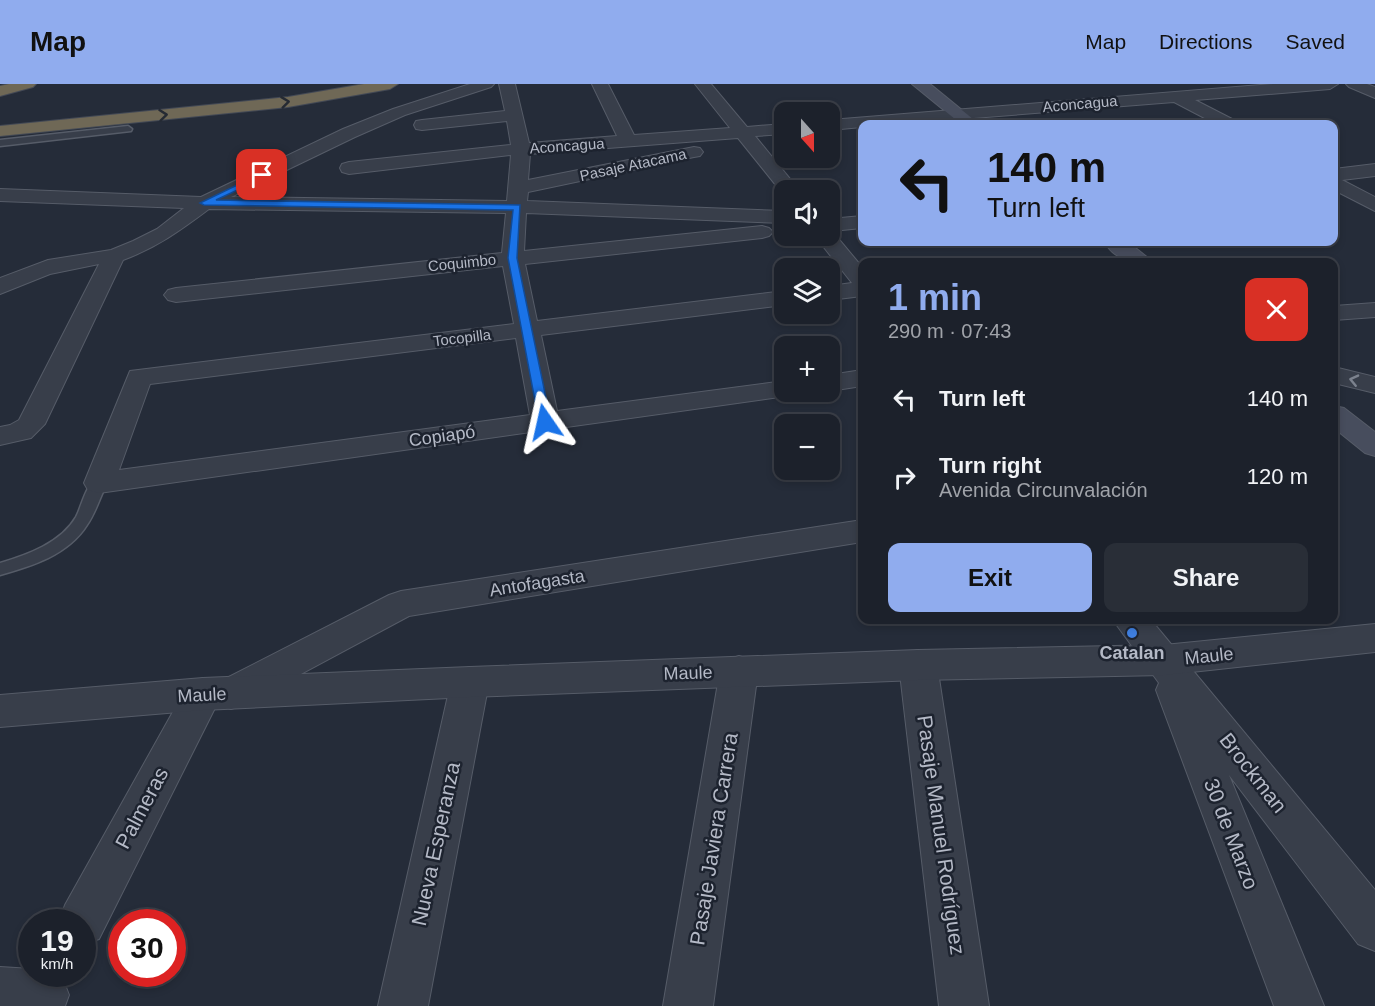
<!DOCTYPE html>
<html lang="en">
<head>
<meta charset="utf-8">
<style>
  :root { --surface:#1c212b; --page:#292e37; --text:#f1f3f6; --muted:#a0a3a9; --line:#3a3e47; --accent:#90acee }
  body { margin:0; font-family:Helvetica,sans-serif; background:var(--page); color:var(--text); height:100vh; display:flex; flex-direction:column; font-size:22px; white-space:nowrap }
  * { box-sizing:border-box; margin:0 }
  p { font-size:20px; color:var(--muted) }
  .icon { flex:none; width:33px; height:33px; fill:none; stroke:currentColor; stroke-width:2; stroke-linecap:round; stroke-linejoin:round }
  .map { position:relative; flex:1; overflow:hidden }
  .sheet { position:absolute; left:858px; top:174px; width:480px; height:366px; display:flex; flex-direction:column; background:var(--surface); border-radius:12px; box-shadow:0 3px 9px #0003,0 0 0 2px var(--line) }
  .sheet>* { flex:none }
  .banner { position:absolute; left:858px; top:36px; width:480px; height:126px; border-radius:12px; box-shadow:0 3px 9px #0003,0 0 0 2px var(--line); background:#90acee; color:#111; overflow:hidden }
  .needle { width:39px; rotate:159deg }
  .fabs { position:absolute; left:774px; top:18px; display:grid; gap:12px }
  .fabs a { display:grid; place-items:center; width:66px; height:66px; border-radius:12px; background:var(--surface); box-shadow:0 3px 9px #0003,0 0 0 2px var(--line); font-size:30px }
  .speed { position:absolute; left:18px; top:825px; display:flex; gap:12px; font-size:30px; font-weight:700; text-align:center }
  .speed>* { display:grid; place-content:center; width:78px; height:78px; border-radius:50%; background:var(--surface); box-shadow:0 3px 9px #0003,0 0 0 2px var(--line); line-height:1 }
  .speed small { font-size:15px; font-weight:400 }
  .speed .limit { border:9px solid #d22; background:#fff; color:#111 }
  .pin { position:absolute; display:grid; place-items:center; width:51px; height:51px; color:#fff; margin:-26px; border-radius:12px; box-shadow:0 3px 9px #0006 }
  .me { position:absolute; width:66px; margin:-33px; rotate:349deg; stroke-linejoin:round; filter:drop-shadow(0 0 4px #0008) }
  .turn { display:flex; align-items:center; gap:21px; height:126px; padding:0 30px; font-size:27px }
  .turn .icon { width:78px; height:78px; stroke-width:2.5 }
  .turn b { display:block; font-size:42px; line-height:51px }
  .round { display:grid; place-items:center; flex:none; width:63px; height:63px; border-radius:12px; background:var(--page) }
  .summary { display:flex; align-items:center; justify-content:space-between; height:102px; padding:0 30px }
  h1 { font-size:36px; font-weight:800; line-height:45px; color:var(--accent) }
  .action { display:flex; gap:12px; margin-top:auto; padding:12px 30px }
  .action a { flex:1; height:69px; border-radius:12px; background:var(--accent); color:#111; font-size:24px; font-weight:800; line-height:69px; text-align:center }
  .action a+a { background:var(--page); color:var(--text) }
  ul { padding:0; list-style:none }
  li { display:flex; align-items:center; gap:18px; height:78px; padding:0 30px }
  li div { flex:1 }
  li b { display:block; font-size:22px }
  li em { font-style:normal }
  header { display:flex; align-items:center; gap:36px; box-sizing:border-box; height:84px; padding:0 30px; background:var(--accent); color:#111 }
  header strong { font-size:28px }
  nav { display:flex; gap:33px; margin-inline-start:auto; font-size:21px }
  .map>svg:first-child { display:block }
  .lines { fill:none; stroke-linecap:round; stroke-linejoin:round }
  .service-casing { stroke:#565c68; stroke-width:3 }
  .minor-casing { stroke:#565c68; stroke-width:2 }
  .tertiary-casing { stroke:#565c68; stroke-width:2 }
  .secondary-casing { stroke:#565c68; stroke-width:2 }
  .motorway-casing { stroke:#434955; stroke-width:2 }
  .service { fill:#383e4a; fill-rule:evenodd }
  .minor { fill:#383e4a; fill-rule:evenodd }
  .tertiary { fill:#383e4a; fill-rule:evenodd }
  .secondary { fill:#474d5d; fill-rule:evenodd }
  .motorway { fill:#6f6856; fill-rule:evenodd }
  .oneway { stroke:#252a33 }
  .oneway2 { stroke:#7c828e }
  .route { fill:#1a73e8; stroke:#114b97; stroke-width:1.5 }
  .shop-dot { fill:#3f7fe0; stroke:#1d232f; stroke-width:2 }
  .labels { text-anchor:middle; stroke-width:5; stroke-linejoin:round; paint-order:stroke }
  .far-street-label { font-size:15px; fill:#b4b9c6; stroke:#1d232f }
  .street-label { font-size:18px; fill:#b4b9c6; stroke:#1d232f }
  .poi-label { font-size:18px; font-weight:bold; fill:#b4b9c6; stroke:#1d232f }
  .near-street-label { font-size:21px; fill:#b4b9c6; stroke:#1d232f }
</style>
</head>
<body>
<header>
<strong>Map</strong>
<nav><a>Map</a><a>Directions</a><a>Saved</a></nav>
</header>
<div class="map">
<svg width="1375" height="922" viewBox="0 0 1375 922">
  <rect width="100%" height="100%" fill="#252c39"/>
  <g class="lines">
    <defs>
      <g id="service">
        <path d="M128,42L132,45L131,47L0,62V56Z"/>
        <path d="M99,394L107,399C100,413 96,428 87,441C68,471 32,482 0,491V479C27,471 61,459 76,433C82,422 86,398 99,394Z"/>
      </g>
      <g id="minor">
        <path d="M470,0H494L491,3L405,31L355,53L231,113L507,117L511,71L349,90L342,88L340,84L342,80L349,78L511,61L507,37L422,46L416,45L414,41L416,37L422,36L505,27L499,0H515L529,59L617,52L592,0H608L634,51L730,44L695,0H711L747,43L784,40V50L755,52L799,106H784L783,110L738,54L530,70L528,96L694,63L700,64L703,68L700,72L694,73L528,108L527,117L784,127V139L526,129L524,167L762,142L769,144L773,148L769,152L762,154L525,180L537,237L784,207V221L541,251L557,327L784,297V308H796L794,311L99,409L88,406L84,399L130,287L514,240L503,182L176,218L168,216L164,211L168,206L176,204L502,169L506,129L209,125C181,146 156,164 123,176L45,340L31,354L0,361V343L10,341L19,336L99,180L50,190L0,210V194L48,176L111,166L133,157L157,145L184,124L0,117V105L201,113L343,45L393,25ZM516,254L530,331L119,386L150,300Z"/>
        <path d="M1273,0H1338L1330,5L1195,16L1234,36L1236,40H1216L1174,18L897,40H862V43L830,46V36Z"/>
        <path d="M1346,0H1367L1375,3V14L1349,3Z"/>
        <path d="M1375,80V92L1342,96L1375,113V127L1334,106V85Z"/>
        <path d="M862,132V144L832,147L862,183V212L830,216V202L852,199L815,152H830V135Z"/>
        <path d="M1375,219V233L1334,236V222Z"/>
        <path d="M862,286V302L830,307V291Z"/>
        <path d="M862,436V458L409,532L245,620L231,625L217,620L99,855L82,861V838H59L65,821L189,599L203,594L217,599L389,511L401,507Z"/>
        <path d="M1113,536H1151L1375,806V867L1358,860L1229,691L1324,922H1274L1156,606L1159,599Z"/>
        <path d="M918,566L931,570L937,581L989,922H939L899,581L905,570Z"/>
        <path d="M739,572L752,576L758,587L713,922H663L720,587L726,576Z"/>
        <path d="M470,583L484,587L489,598L428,922H378L451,598L456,587Z"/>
        <path d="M0,883L32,885V890H53L62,893L69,911L65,922H0Z"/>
      </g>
      <g id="tertiary">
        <path d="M1334,283L1375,293V309L1334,299Z"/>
        <path d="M1375,540V568L1164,591L918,596L470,613L203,626L0,643V611L203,594L470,583L918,566L1164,561Z"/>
      </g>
      <g id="secondary">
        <path d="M912,0H930L979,40H961Z"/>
        <path d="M1105,158H1128L1153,178C1134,180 1114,176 1105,158Z"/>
        <path d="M1334,322L1344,324L1375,348V372L1365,369L1334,344Z"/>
      </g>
      <g id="motorway">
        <path d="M9,0H36L33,3L0,12V2Z"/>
        <path d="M364,0H398L390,5L288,23L0,52V42L288,13Z"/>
      </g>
    </defs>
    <use href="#service" class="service-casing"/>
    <use href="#minor" class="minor-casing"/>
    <use href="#tertiary" class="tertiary-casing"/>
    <use href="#secondary" class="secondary-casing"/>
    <use href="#motorway" class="motorway-casing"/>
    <use href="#service" class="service"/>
    <use href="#minor" class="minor"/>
    <use href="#tertiary" class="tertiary"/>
    <use href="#secondary" class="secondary"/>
    <use href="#motorway" class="motorway"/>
  </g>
  <defs><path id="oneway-chevron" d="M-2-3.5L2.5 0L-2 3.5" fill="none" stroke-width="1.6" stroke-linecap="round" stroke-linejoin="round" transform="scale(1.5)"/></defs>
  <g class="oneway">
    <use href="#oneway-chevron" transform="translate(285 18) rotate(-7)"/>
    <use href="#oneway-chevron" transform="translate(163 31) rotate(-6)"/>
  </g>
  <use class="oneway2" href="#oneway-chevron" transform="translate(1354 296) rotate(-167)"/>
  <path class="route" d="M262,89L266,91L265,93L216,116L520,121L517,174L551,338L549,340H541L539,338L508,174L513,126L204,121L200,119Z"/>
  <circle class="shop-dot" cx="1132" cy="549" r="6"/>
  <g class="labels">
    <g class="far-street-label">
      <text transform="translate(1080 20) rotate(-5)" y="5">Aconcagua</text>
      <text transform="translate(567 62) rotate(-4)" y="5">Aconcagua</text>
      <text transform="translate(633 81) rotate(-12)" y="5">Pasaje Atacama</text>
      <text transform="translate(462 179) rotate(-6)" y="5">Coquimbo</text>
      <text transform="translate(462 254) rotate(-7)" y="5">Tocopilla</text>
    </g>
    <g class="street-label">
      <text transform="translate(442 352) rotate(-8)" y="6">Copiapó</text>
      <text transform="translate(537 499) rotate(-9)" y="6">Antofagasta</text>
      <text transform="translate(1209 572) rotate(-6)" y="6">Maule</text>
      <text transform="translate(688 589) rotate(-2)" y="6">Maule</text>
      <text transform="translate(202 611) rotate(-3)" y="6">Maule</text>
    </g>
    <g class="poi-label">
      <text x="1132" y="575">Catalan</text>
    </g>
    <g class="near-street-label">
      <text transform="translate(1253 689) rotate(52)" y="7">Brockman</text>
      <text transform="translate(142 724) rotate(-62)" y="7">Palmeras</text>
      <text transform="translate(1231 750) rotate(69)" y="7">30 de Marzo</text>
      <text transform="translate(941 751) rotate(82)" y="7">Pasaje Manuel Rodríguez</text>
      <text transform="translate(714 755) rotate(-81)" y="7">Pasaje Javiera Carrera</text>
      <text transform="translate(436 760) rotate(-78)" y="7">Nueva Esperanza</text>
    </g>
  </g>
</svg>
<div class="fabs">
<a><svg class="needle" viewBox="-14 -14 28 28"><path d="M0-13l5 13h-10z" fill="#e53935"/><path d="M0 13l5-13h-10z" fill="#a0a3a9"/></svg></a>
<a><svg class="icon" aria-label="sound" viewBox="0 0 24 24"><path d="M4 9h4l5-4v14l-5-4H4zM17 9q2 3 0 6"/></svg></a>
<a><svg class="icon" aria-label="layers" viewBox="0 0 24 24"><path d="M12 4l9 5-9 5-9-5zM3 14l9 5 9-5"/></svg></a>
<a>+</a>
<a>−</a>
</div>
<div class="speed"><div>19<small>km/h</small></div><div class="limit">30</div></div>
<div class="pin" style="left:262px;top:91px;background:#d93025"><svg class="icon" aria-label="arrive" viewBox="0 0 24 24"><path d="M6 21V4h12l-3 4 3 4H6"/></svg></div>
<svg class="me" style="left:545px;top:338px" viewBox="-20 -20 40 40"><path d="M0-17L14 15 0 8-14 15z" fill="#1a73e8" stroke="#fff" stroke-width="4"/></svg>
<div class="banner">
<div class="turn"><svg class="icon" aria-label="left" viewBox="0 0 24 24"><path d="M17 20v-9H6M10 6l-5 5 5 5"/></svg><div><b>140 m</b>Turn left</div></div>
</div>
<section class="sheet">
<div class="summary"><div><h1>1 min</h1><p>290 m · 07:43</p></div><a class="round" style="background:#d93025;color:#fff"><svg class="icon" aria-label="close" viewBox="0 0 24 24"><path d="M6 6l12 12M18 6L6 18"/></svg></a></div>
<ul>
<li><svg class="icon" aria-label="left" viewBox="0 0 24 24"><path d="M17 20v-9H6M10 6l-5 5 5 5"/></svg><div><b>Turn left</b></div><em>140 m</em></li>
<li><svg class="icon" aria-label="right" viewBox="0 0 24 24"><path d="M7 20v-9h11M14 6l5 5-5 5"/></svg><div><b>Turn right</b><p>Avenida Circunvalación</p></div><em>120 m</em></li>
</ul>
<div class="action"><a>Exit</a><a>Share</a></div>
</section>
</div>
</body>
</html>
